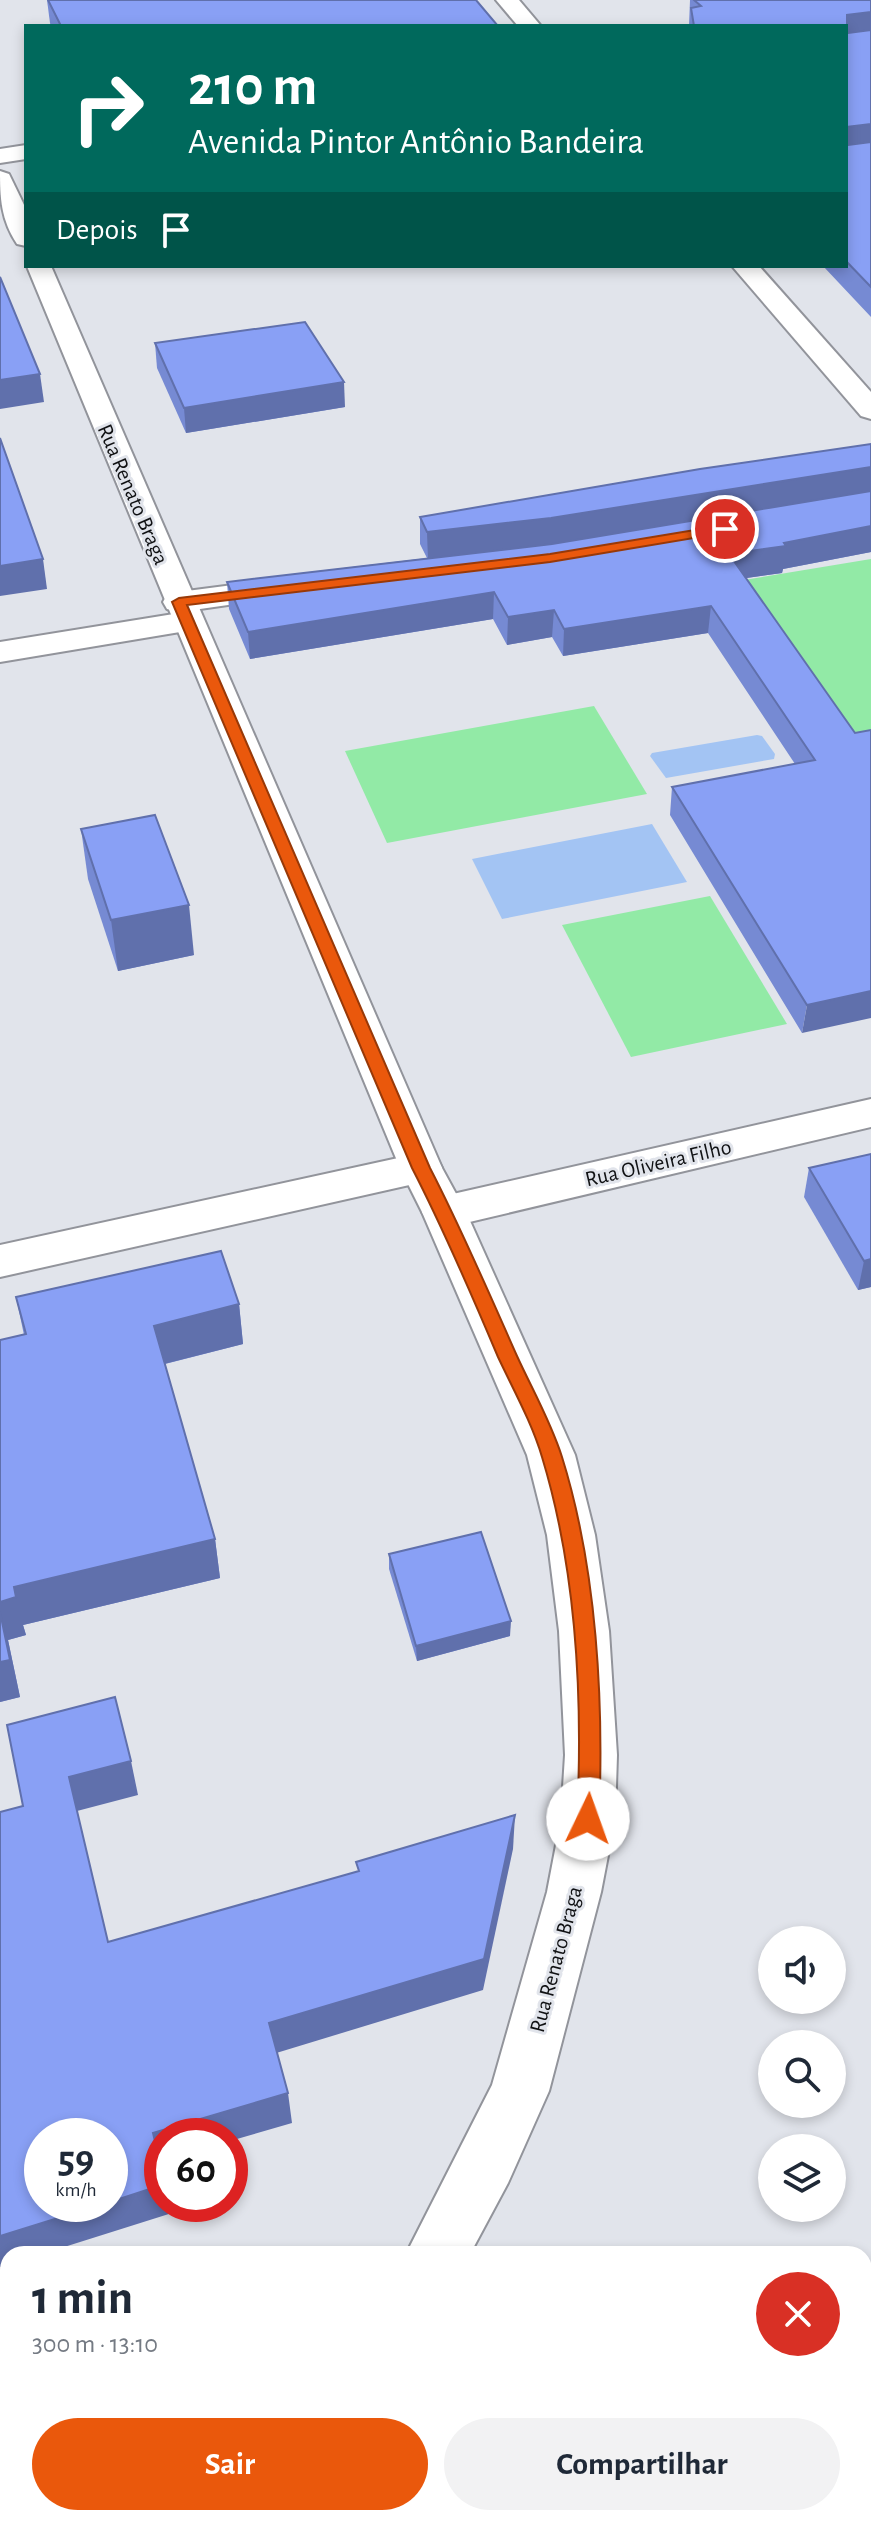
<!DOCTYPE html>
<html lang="pt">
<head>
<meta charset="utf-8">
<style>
  :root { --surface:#fff; --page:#f2f2f3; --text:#1f2937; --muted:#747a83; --accent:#ea580c }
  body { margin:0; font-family:"Alegreya Sans",sans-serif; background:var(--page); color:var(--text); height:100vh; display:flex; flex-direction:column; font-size:30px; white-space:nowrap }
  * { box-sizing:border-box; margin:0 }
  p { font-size:26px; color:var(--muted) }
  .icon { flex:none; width:44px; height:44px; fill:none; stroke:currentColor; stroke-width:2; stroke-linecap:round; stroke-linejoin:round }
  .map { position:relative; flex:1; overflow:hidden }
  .panel { position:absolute; left:0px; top:2246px; width:872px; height:280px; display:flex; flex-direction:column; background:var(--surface); border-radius:24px 24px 0 0; box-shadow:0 4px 12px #0003 }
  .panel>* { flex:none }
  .top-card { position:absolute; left:24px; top:24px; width:824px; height:244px; border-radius:0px; box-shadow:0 4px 12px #0003; background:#00695c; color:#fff; overflow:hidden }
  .fabs { position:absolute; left:758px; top:1926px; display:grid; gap:16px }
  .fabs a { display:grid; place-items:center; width:88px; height:88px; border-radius:50%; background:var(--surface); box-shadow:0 4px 12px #0003; font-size:40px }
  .speed { position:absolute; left:24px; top:2118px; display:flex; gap:16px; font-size:40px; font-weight:700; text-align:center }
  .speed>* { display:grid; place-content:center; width:104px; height:104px; border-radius:50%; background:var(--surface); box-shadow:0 4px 12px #0003; line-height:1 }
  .speed small { font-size:20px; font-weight:400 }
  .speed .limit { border:12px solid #d22; background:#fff; color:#111 }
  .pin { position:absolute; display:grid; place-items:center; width:68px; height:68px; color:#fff; margin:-34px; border:4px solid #fff; border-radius:50%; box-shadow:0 2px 8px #0007 }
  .me { position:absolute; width:88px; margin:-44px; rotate:3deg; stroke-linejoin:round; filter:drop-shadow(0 0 6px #0008) }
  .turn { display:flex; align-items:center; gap:28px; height:168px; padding:0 32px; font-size:36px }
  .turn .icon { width:104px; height:104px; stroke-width:2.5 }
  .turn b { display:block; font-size:56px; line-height:68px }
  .then { display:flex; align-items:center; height:76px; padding:0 32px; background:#0003; gap:16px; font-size:30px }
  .round { display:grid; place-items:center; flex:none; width:84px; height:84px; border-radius:42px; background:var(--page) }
  .head { display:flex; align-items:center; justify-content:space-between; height:136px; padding:0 32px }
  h1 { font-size:48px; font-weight:700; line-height:60px }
  .cta { display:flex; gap:16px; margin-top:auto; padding:16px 32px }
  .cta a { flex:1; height:92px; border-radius:48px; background:var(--accent); color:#fff; font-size:32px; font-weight:700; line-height:92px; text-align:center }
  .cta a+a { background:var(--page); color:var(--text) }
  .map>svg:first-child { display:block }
  .green { fill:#92eaa6 }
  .water { fill:#a3c4f3 }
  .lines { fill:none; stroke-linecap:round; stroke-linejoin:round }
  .minor-casing { stroke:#92949b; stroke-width:4 }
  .major-casing { stroke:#92949b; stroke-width:4 }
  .minor { fill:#fff; fill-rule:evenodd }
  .major { fill:#fff; fill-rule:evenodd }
  .wall { fill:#768ad3 }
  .shaded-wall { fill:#6070ac }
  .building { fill:#89a0f5; stroke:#6070ac; stroke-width:2 }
  .route { fill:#ea580c; stroke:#983908; stroke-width:2 }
  .labels { text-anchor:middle; stroke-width:6; stroke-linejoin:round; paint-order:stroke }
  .street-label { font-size:22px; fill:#101113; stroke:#e1e4eb }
</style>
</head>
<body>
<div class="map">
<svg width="871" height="2526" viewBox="0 0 871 2526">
  <rect width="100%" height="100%" fill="#e1e4eb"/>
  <g class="green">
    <path d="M871,559V746L863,747L744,580Z"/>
    <path d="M594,706L647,794L387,843L345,751Z"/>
    <path d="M710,896L787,1024L631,1057L562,925Z"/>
  </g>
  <g class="water">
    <path d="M757,735L762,736L775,754L774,759L666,778L650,756L652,753Z"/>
    <path d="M652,824L687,882L502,919L472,859Z"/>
  </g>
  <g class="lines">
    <defs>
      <g id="minor">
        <path d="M496,0H519L541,26H518Z"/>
        <path d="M732,266H759L871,392V419L861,416Z"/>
        <path d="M288,578L299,581L304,588L299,595L179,612L167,609L163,602L167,595L179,592Z"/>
        <path d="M186,612L198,615L202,622L198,629L0,662V642Z"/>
        <path d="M871,1099V1127L444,1228L429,1223L422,1212L429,1201L444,1196Z"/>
        <path d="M421,1153L436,1157L442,1168L436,1179L0,1277V1245Z"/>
        <path d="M8,2453L9,2518L0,2522V2456Z"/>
      </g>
      <g id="major">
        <path d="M26,145V159L0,163V149Z"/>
        <path d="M0,171L9,174L26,209V246L17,244C1,220 0,198 0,171Z"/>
        <path d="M26,264L51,266L442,1168L466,1212L575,1455L595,1535L609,1631L617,1755L615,1819L601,1892L549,2091L508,2183L470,2254H406L492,2085L547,1892L561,1819L565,1755L559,1631L547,1535L527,1455L422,1212L400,1168Z"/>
        <path d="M252,2518H319L316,2526H249Z"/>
      </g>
    </defs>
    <use href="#minor" class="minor-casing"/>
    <use href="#major" class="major-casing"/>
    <use href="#minor" class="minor"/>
    <use href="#major" class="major"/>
  </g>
  <g class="wall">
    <path d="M47,0L498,26H51L50,23Z"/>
    <path d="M690,0H871V317L823,266H846V26H689Z"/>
    <path d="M155,343L345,407L186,433L157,368Z"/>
    <path d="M871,444V552L783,569L782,573L746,578L855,733L802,1033L670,815L672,787L795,764L708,633L563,656L552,637L507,645L493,619L250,659L229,609L227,582L427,558L420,544V517Z"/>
    <path d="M81,829L194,955L118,971L88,879Z"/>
    <path d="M871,1154V1287L858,1290L804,1197L809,1168Z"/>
    <path d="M16,1297L239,1304L243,1344L165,1364L215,1539L220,1578L23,1625L26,1635L8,1640L20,1697L0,1702V1340L24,1335Z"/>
    <path d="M389,1554L510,1636L417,1661L389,1569Z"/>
  </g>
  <g class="shaded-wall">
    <path d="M871,12V35L846,38L847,15Z"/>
    <path d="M871,124V148L846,151L847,127Z"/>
    <path d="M40,374L44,402L0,409V380Z"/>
    <path d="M344,382L345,407L186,433L184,408Z"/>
    <path d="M871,467V493L550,545L428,560L427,532Z"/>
    <path d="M871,526V552L783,569L782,573L726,581L729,554Z"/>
    <path d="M43,559L47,589L0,596V566Z"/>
    <path d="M494,592L493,619L250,659L248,632Z"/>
    <path d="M711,606L708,633L563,656L564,629Z"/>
    <path d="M554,610L552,637L507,645L508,617Z"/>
    <path d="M189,905L194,955L118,971L111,920Z"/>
    <path d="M871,991V1018L802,1033L807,1005Z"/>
    <path d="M871,1259V1287L858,1290L864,1261Z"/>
    <path d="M239,1304L243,1344L160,1365L154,1326Z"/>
    <path d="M215,1539L220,1578L23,1625L26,1635L8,1640L20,1697L0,1702V1602L14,1587Z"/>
    <path d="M511,1621L510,1636L417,1661L416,1646Z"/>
    <path d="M131,1761L138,1795L77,1811L69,1777Z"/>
    <path d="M515,1815L513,1849L483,1990L273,2054L269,2023Z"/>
    <path d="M288,2093L292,2123L230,2141V2136H162V2162H160L153,2133Z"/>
    <path d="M162,2185V2204H170L172,2213L42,2254H8V2265L0,2267V2236L103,2204H110V2202Z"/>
  </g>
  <g class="building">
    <path d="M48,0H476L498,26H61Z"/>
    <path d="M694,0H871V12L847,15V33L871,30V124L847,127V145L871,142V287L846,261V26H694L691,8L701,6Z"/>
    <path d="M0,277L40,374L0,380Z"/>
    <path d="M305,322L344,382L184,408L155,343Z"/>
    <path d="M0,438L43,559L0,566Z"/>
    <path d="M871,444V467L551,518L427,532L420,517L700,469Z"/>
    <path d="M871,491V526L784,543L786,546L729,554L855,733L871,730V991L807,1005L672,787L815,760L711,606L564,629L554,610L508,617L494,592L248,632L227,582L552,544Z"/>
    <path d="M155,815L189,905L111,920L81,829Z"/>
    <path d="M871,1154V1259L864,1261L809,1168Z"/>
    <path d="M221,1251L239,1304L154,1326L215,1539L14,1587L16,1597L0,1602V1340L26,1334L16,1297Z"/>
    <path d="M481,1532L511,1621L416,1646L389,1554Z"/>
    <path d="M0,1612L10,1660L0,1662Z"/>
    <path d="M115,1697L131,1761L69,1777L108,1942L359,1871L356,1862L515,1815L484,1959L269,2023L288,2093L153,2133L162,2171V2185L110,2202V2136H42V2204H103L0,2236V1812L23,1806L7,1725Z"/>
  </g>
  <path class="route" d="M725,525L730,526V532L550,562L187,605L430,1168C462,1230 489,1293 517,1356C532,1389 551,1422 562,1457C597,1569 604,1702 599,1819L596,1826L588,1829L580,1826L577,1819C583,1700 577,1572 542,1457C532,1423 513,1389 498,1357C471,1293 444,1230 412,1168L172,602L179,598L550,554Z"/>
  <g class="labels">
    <g class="street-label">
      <text transform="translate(134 494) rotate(67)" y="8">Rua Renato Braga</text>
      <text transform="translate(658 1162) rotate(-13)" y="8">Rua Oliveira Filho</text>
      <text transform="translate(555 1959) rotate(-75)" y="8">Rua Renato Braga</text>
    </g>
  </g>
</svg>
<div class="fabs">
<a><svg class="icon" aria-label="sound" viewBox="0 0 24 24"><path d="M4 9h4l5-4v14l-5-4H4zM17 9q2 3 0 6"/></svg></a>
<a><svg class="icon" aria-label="search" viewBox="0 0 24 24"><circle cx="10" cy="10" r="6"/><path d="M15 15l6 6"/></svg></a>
<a><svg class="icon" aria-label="layers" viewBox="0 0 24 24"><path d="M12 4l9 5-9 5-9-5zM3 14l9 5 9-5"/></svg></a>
</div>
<div class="speed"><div>59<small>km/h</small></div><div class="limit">60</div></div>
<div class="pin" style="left:725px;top:529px;background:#d93025"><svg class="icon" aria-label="arrive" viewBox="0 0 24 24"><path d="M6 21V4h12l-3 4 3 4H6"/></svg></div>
<svg class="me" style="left:588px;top:1819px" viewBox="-20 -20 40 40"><circle r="19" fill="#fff"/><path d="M0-13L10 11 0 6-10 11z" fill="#ea580c"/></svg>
<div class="top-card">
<div class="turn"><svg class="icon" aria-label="right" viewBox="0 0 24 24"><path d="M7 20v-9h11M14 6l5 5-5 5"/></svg><div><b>210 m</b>Avenida Pintor Antônio Bandeira</div></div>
<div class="then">Depois<svg class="icon" aria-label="arrive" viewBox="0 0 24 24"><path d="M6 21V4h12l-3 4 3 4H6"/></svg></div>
</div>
<section class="panel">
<div class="head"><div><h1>1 min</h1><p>300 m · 13:10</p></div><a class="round" style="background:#d93025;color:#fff"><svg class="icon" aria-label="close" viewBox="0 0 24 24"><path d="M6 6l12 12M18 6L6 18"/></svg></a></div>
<div class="cta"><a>Sair</a><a>Compartilhar</a></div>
</section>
</div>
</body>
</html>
